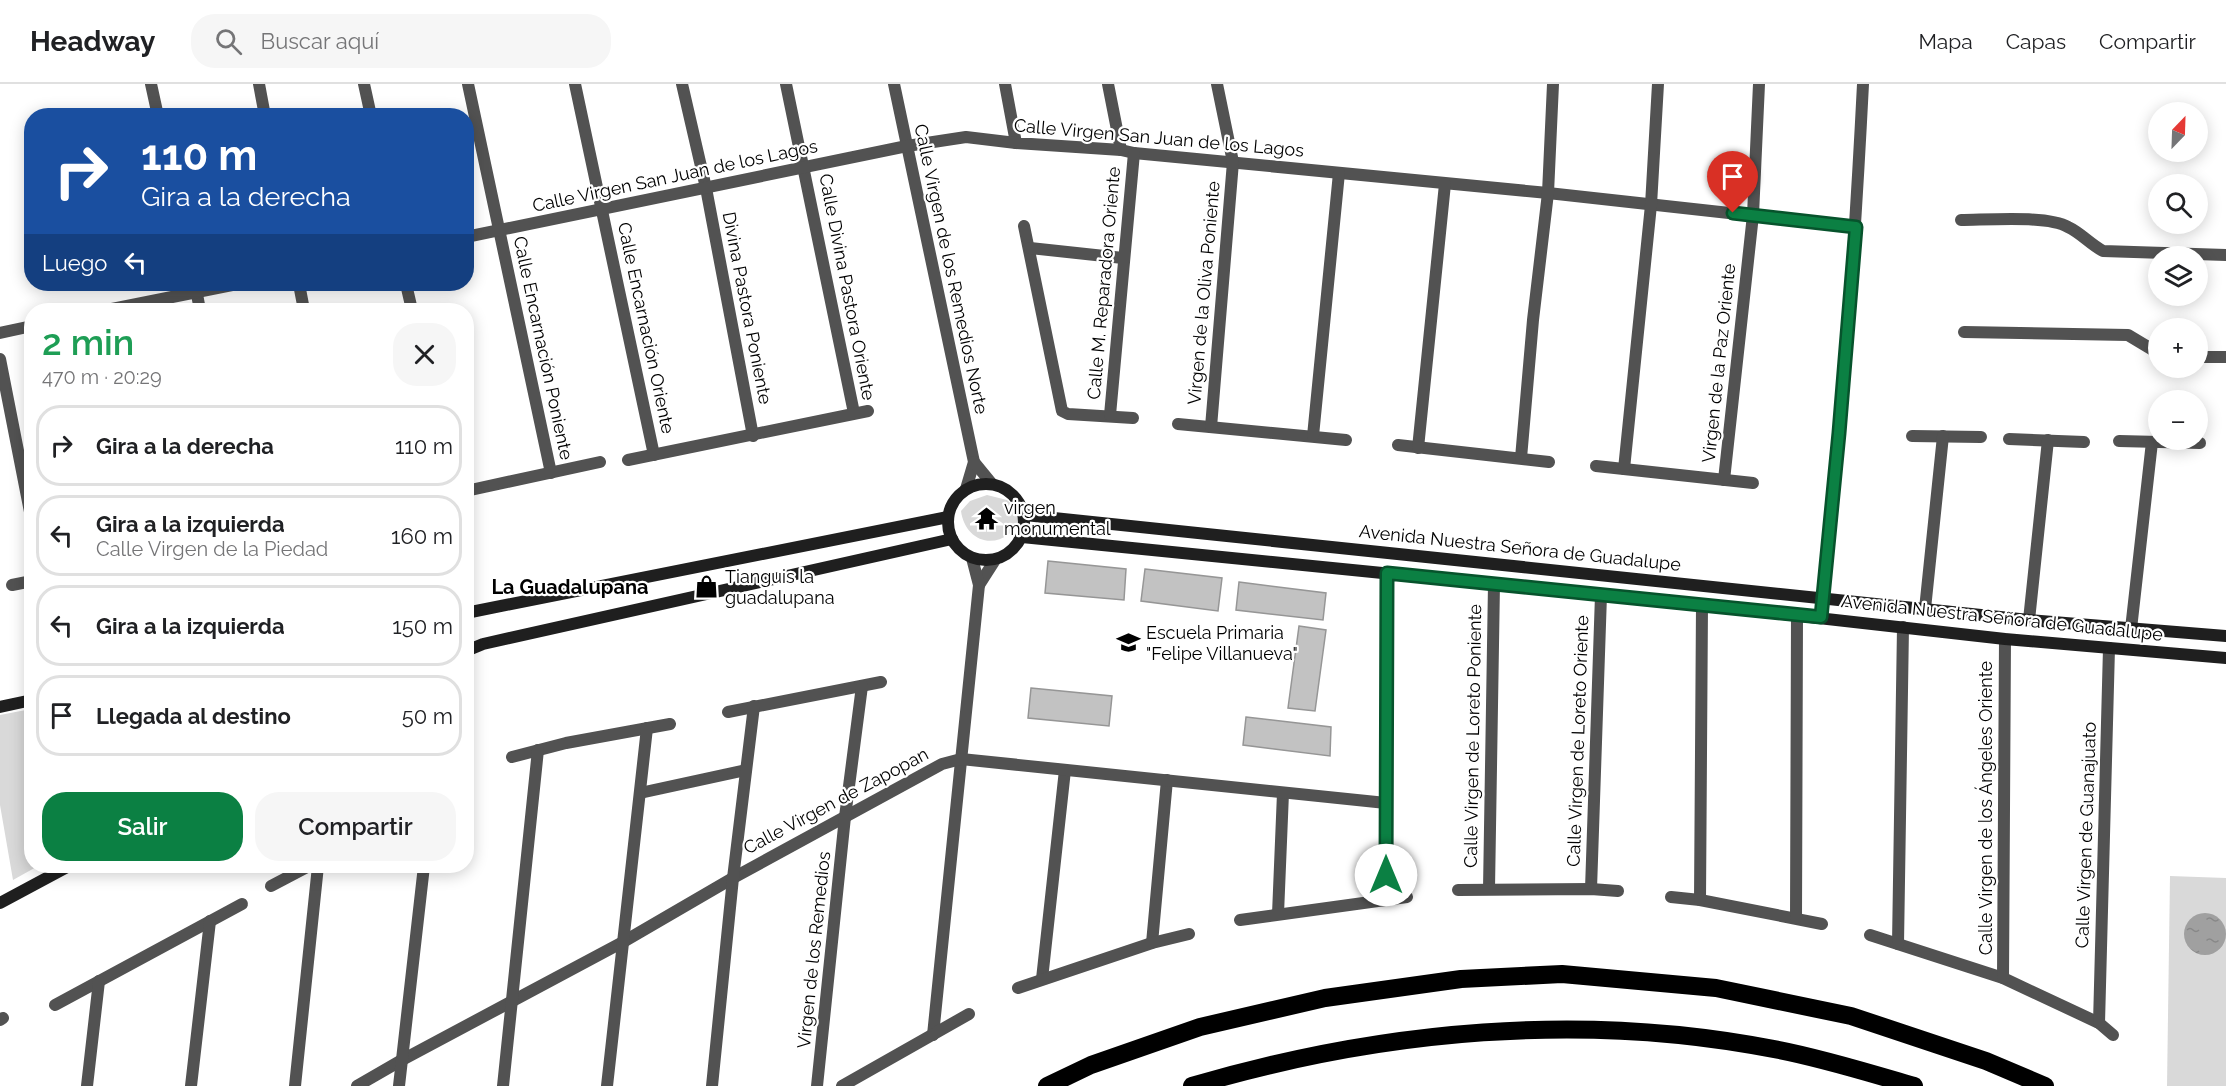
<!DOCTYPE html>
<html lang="es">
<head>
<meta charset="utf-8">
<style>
  :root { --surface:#fff; --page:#f6f6f6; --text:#202124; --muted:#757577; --line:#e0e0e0; --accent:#0b8043 }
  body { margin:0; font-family:Raleway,sans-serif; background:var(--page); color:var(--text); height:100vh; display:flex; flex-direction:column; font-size:22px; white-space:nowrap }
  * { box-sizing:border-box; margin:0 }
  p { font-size:20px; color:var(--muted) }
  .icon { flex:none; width:33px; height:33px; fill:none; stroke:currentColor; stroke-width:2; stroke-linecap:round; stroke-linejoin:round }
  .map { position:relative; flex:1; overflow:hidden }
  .details { position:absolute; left:24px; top:219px; width:450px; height:570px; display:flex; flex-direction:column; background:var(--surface); border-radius:24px; box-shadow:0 3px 15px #0003 }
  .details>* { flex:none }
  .banner { position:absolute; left:24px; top:24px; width:450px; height:183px; border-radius:24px; box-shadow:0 3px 15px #0003; background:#1a4fa0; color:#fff; overflow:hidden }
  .needle { width:39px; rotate:23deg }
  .tools { position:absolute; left:2148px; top:18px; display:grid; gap:12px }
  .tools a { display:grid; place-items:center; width:60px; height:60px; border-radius:50%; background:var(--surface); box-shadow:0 3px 15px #0003; font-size:30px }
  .pin { position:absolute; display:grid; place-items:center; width:51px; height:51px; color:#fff; margin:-62px -26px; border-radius:50% 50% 50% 0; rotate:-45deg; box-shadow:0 0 6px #0007 }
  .pin .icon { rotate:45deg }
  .me { position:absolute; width:66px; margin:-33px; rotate:0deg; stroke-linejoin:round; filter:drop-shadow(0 0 4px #0008) }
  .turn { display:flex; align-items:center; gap:21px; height:126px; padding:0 18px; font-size:27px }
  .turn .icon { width:78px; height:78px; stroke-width:2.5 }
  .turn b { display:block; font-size:42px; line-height:51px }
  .then { display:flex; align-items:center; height:57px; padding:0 18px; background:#0003; gap:12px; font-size:22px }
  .round { display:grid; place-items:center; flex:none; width:63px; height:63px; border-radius:24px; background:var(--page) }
  .headline { display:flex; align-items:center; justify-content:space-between; height:102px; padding:0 18px }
  h1 { font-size:36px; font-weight:600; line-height:45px; color:#1e9e55 }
  .action { display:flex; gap:12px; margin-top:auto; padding:12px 18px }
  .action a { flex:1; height:69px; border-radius:24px; background:var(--accent); color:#fff; font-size:24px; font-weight:600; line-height:69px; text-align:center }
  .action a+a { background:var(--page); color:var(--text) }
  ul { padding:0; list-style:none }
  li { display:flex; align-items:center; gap:18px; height:81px; margin:0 12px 9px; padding:0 6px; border:3px solid var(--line); border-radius:24px }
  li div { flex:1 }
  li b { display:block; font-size:22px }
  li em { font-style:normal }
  header { display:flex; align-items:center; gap:36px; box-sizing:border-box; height:84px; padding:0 30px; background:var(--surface); border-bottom:2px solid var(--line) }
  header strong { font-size:28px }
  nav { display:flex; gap:33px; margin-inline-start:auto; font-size:21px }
  .search { width:420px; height:54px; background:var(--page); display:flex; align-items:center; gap:15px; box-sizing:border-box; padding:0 21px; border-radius:24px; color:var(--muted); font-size:22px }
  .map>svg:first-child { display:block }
  .green { fill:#d9d9d9 }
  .water { fill:url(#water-ripples) }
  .building { fill:#c2c2c2; stroke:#969696; stroke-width:1.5 }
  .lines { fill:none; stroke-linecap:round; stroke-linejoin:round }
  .street { stroke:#525252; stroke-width:12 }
  .secondary { stroke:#1f1f1f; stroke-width:12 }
  .highway { stroke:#000; stroke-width:18 }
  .route-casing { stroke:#07532c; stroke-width:15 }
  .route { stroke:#0b8043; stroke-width:10 }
  .labels { text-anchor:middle; stroke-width:4.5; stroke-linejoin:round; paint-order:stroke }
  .street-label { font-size:18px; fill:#000; stroke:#fff }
  .poi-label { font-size:18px; fill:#000; stroke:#fff; text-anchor:start }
  .neighbourhood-label { font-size:20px; font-weight:bold; fill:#000; stroke:#fff }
</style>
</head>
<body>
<header>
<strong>Headway</strong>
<div class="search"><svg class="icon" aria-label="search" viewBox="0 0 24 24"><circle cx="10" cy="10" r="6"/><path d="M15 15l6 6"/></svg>Buscar aquí</div>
<nav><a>Mapa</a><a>Capas</a><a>Compartir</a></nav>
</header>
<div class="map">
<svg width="2226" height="1002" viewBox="0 0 2226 1002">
  <defs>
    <pattern id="water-ripples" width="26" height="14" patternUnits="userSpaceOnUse" patternTransform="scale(1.5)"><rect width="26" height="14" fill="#a0a0a0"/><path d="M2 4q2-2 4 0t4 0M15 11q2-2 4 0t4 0" fill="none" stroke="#888"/></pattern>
  </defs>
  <rect width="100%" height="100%" fill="#fff"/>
  <g class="green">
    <path d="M987,411L1007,416L1017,425L1019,439C1016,442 1013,447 1009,450C988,466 964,452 961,427L970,417Z"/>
    <path d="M31,625L32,782H38L13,796L0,721V631Z"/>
    <path d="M2170,792L2226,794V1002H2167Z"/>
  </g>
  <circle class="water" cx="2205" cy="850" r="21"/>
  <g class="building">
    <path d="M1048,477L1126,485L1124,516L1045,509Z"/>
    <path d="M1145,485L1222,494L1218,527L1141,517Z"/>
    <path d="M1239,498L1326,509L1323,536L1236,526Z"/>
    <path d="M1299,542L1326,546L1315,627L1288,624Z"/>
    <path d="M1031,604L1112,612L1109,642L1028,634Z"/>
    <path d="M1246,633L1331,643L1330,672L1243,661Z"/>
  </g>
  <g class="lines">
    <g class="street">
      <path d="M151,0L158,32"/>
      <path d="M259,0L265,32"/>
      <path d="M364,0L371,32"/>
      <path d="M468,0L551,389"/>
      <path d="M575,0L654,371"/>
      <path d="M682,0L706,104L753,352"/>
      <path d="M786,0L854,329"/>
      <path d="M894,0L974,378L966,405"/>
      <path d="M1005,0L1016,59"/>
      <path d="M1108,0L1121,66"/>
      <path d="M1961,136C1986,136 2048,131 2068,143C2081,149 2090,160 2103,167L2226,171"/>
      <path d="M1024,142L1062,327L1068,330L1133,334"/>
      <path d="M466,153L907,62L966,53L1016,59L1121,66L1134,69L1548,109L1856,143"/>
      <path d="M1030,164L1123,174"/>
      <path d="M195,200L200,226"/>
      <path d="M299,200L304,226"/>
      <path d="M406,200L412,226"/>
      <path d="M107,226L237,200"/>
      <path d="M1964,248L2128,251L2158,269"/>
      <path d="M0,249L32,242"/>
      <path d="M2198,273H2226"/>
      <path d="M0,275L32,438"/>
      <path d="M1110,331L1134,69"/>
      <path d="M1178,340L1346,356"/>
      <path d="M1211,343L1233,78L1217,0"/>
      <path d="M1313,352L1339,89"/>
      <path d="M1912,352L1981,353"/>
      <path d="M2009,355L2084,358"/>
      <path d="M2119,357L2200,359"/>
      <path d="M1398,361L1549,378"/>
      <path d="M1418,364L1445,100"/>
      <path d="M1521,374L1533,236L1548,109L1553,0"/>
      <path d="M628,376L868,327"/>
      <path d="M974,378L992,400"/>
      <path d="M1596,382L1753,399"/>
      <path d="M1624,385L1651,121L1658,0"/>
      <path d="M1724,396L1753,131L1759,0"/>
      <path d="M466,407L600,378"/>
      <path d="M12,501L32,497"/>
      <path d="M979,501L995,476"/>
      <path d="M1925,525L1943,352"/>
      <path d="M1821,533C1841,356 1854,178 1863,0"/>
      <path d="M2029,536L2048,356"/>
      <path d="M2131,545L2152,358"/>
      <path d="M728,628L881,598"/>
      <path d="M512,673L566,659L670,640"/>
      <path d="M640,709L746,686"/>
      <path d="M271,802L309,782"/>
      <path d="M1489,805L1494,500"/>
      <path d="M1591,805L1601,511"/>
      <path d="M1458,806L1591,805L1618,807"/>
      <path d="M1671,813L1700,816L1822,840"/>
      <path d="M1386,815L1387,489"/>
      <path d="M1700,816L1702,521"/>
      <path d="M1278,830L1283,709"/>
      <path d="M1796,834L1797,532"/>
      <path d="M1240,836L1407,813"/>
      <path d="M1870,851L2003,894L2099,939L2113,951"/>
      <path d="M1152,859L1167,696"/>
      <path d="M1898,860L1903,543"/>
      <path d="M2003,894L2005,555"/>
      <path d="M1042,895L1065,686"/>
      <path d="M1018,904L1152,859L1189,850"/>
      <path d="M55,921L242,820"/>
      <path d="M0,936L3,934"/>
      <path d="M2099,939L2109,564"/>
      <path d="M933,951L979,501L972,474"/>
      <path d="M87,1002L99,897"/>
      <path d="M191,1002L210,837"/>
      <path d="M295,1002L318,782"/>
      <path d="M357,1002L402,976L623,858L733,794L942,680L961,675L1386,719"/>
      <path d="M399,1002L424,782"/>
      <path d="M503,1002L538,666"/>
      <path d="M607,1002L647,644"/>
      <path d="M712,1002L733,794L754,622"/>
      <path d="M817,1002L845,733L862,602"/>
      <path d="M842,1002L969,930"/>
    </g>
    <g class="secondary">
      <circle cx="986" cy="438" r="38"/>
      <path d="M1025,431L2029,536L2226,552"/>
      <path d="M1022,453L1702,521L2005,555L2226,574"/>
      <path d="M466,529L948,433"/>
      <path d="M466,567L483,560L952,455"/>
      <path d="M0,623L32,616"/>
      <path d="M0,819L69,782"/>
    </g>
    <g class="highway">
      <path d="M1047,1002L1091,981L1200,943L1325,914L1461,895L1562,890L1716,904L1851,932L1986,977L2045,1002"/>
      <path d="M1192,1002C1381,946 1584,927 1779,966C1825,975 1870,989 1914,1002"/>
    </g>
  </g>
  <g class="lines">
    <defs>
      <path id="route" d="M1386,791L1387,489L1821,533L1839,349L1856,143L1733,129"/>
    </defs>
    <use href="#route" class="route-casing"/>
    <use href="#route" class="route"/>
  </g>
  <defs>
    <symbol id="temple-bare" viewBox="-9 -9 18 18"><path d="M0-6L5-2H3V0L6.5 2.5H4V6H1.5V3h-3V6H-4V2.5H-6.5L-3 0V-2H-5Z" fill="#000" stroke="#fff" stroke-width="2.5" paint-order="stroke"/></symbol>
    <symbol id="shop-bare" viewBox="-9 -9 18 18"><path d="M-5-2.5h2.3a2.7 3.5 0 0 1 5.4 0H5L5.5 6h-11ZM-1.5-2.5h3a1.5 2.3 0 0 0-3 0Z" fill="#000" stroke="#fff" stroke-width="2.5" paint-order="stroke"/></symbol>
    <symbol id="school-bare" viewBox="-9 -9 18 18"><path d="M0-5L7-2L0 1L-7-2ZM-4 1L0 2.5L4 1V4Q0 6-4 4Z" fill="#000" stroke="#fff" stroke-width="2.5" paint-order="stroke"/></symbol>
  </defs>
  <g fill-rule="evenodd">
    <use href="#temple-bare" x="970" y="418" width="33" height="33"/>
    <use href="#shop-bare" x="690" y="486" width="33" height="33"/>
    <use href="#school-bare" x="1112" y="542" width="33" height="33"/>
  </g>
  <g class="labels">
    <g class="street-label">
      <text transform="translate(1159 54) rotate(5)" y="6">Calle Virgen San Juan de los Lagos</text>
      <text transform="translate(675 92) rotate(-12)" y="6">Calle Virgen San Juan de los Lagos</text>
      <text transform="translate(951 185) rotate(78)" y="6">Calle Virgen de los Remedios Norte</text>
      <text transform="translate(1104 199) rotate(-85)" y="6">Calle M. Reparadora Oriente</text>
      <text transform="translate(847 203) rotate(79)" y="6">Calle Divina Pastora Oriente</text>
      <text transform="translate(1204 209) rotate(-85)" y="6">Virgen de la Oliva Poniente</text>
      <text transform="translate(747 224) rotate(79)" y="6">Divina Pastora Poniente</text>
      <text transform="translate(646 244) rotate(78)" y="6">Calle Encarnación Oriente</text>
      <text transform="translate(543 264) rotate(78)" y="6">Calle Encarnación Poniente</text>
      <text transform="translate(1719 279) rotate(-84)" y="6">Virgen de la Paz Oriente</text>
      <text transform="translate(1520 464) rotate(6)" y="6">Avenida Nuestra Señora de Guadalupe</text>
      <text transform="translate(2002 534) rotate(6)" y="6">Avenida Nuestra Señora de Guadalupe</text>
      <text transform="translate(1473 652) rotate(-89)" y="6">Calle Virgen de Loreto Poniente</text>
      <text transform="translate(1578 657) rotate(-88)" y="6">Calle Virgen de Loreto Oriente</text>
      <text transform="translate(836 717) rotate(-28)" y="6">Calle Virgen de Zapopan</text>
      <text transform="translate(1986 724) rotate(-90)" y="6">Calle Virgen de los Ángeles Oriente</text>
      <text transform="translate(2086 751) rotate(-88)" y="6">Calle Virgen de Guanajuato</text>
      <text transform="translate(814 866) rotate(-84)" y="6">Virgen de los Remedios</text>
    </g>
    <g class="poi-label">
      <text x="1004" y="430">virgen<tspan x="1004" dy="21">monumental</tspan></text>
      <text x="725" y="499">Tianguis la<tspan x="725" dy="21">guadalupana</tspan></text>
      <text x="1146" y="555">Escuela Primaria<tspan x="1146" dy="21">"Felipe Villanueva"</tspan></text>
    </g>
    <g class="neighbourhood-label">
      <text x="570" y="510">La Guadalupana</text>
    </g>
  </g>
</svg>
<div class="tools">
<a><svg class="needle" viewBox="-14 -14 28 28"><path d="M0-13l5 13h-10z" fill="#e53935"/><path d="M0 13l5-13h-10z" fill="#757577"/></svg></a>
<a><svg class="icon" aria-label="search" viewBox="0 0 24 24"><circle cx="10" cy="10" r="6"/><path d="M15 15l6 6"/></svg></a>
<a><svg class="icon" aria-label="layers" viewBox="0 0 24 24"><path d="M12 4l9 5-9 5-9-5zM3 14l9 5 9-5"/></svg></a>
<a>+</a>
<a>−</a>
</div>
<div class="pin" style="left:1733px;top:129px;background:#d93025"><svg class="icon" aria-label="arrive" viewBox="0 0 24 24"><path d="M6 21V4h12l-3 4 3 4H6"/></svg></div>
<svg class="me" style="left:1386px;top:791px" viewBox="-20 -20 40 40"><circle r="19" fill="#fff"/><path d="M0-13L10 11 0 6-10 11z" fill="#0b8043"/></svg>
<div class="banner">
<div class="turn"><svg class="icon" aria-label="right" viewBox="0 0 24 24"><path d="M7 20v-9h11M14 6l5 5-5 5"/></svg><div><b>110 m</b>Gira a la derecha</div></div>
<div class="then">Luego<svg class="icon" aria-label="left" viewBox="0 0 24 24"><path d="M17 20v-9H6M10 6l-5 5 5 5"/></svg></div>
</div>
<section class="details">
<div class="headline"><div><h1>2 min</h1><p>470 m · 20:29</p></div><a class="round"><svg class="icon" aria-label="close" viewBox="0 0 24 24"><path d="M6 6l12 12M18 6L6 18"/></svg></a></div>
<ul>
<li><svg class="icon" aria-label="right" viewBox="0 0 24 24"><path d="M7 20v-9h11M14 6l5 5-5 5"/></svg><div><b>Gira a la derecha</b></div><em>110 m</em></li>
<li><svg class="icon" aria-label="left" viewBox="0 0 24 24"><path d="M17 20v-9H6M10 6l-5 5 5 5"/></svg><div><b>Gira a la izquierda</b><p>Calle Virgen de la Piedad</p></div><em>160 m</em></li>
<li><svg class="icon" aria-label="left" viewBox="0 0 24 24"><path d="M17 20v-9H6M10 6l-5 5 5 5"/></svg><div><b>Gira a la izquierda</b></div><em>150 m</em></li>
<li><svg class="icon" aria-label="arrive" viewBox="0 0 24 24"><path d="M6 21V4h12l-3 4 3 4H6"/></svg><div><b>Llegada al destino</b></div><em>50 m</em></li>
</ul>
<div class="action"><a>Salir</a><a>Compartir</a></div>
</section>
</div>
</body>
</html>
